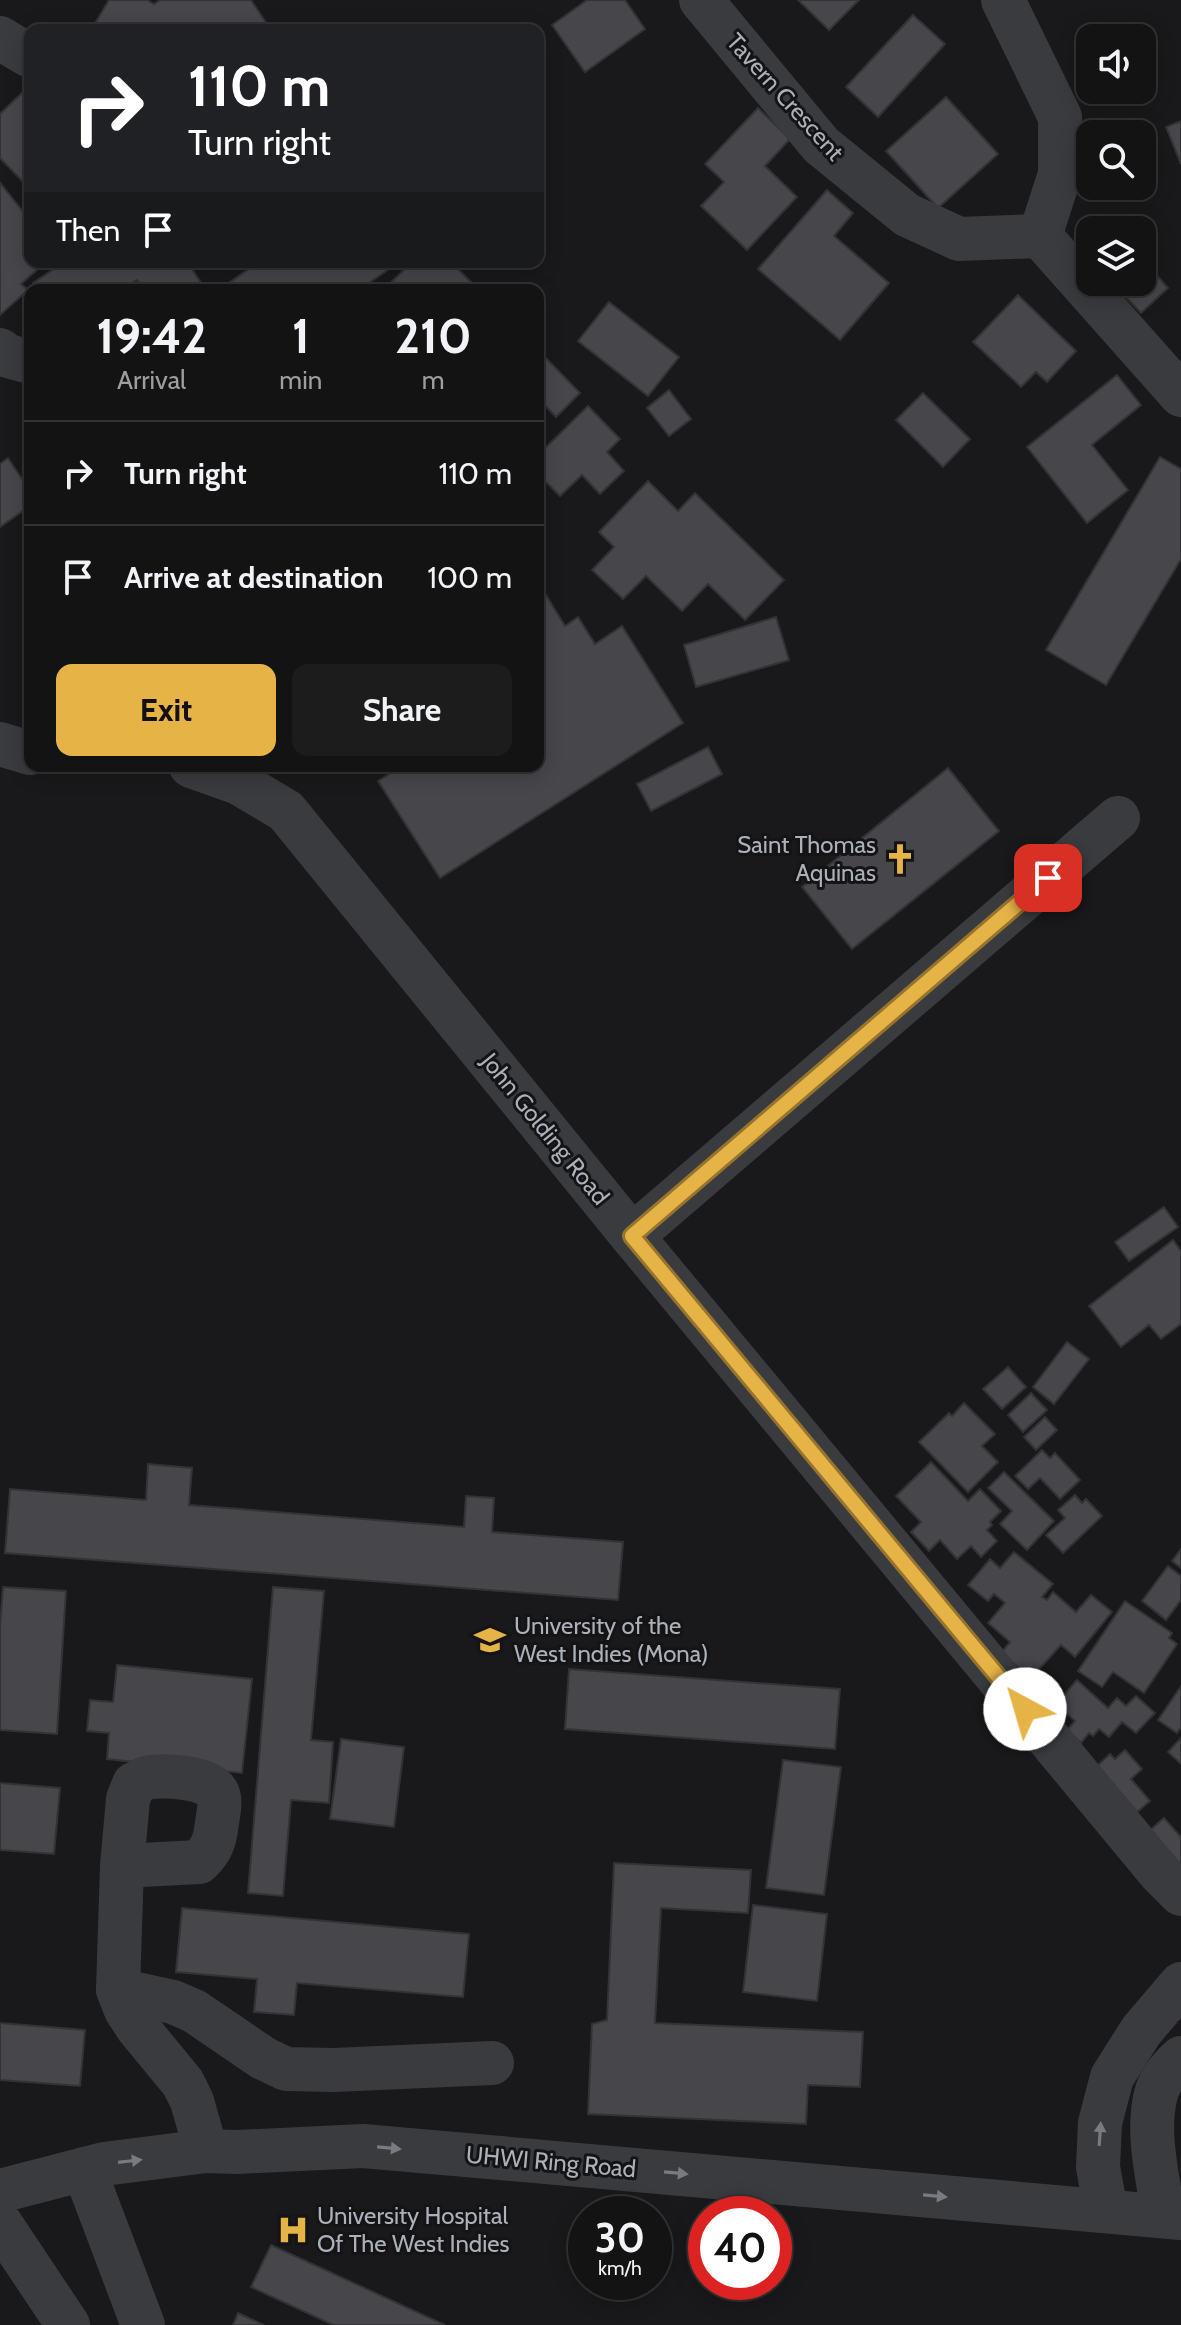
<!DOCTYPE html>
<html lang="en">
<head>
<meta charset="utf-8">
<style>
  :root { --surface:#131314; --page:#1c1c1d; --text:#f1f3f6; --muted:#9d9ea0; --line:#323234; --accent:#e6b346 }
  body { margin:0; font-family:Cabin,sans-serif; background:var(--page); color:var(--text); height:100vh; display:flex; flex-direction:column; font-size:30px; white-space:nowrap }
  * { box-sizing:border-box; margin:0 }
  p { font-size:26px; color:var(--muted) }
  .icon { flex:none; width:44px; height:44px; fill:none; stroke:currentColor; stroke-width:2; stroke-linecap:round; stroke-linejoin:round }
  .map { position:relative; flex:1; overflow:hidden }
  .sheet { position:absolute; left:24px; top:284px; width:520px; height:488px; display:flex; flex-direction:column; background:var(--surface); border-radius:16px; box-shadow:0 4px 20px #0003,0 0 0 2px var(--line) }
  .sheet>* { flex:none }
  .top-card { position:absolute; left:24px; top:24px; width:520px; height:244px; border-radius:16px; box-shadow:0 4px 20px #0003,0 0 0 2px var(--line); background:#202124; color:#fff; overflow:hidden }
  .fabs { position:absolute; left:1076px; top:24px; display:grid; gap:16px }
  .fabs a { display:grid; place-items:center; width:80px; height:80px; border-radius:16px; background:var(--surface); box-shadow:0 4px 20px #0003,0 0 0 2px var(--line); font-size:40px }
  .speed { position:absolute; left:568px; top:2196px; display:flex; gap:16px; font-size:40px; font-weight:700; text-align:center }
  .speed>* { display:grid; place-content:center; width:104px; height:104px; border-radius:50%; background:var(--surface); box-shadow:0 4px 20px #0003,0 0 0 2px var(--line); line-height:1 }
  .speed small { font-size:20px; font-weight:400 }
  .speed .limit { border:12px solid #d22; background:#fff; color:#111 }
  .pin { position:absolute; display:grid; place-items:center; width:68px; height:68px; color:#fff; margin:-34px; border-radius:16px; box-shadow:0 4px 12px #0006 }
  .me { position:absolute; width:88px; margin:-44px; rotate:321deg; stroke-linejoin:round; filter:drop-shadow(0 0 6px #0008) }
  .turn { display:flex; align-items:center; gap:28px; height:168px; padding:0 32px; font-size:36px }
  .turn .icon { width:104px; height:104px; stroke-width:2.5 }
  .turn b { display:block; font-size:56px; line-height:68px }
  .then { display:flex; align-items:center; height:76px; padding:0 32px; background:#0003; gap:16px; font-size:30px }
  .eta { display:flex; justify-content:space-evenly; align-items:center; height:136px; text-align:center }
  .eta b { font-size:48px; font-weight:800; line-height:56px }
  .cta { display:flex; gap:16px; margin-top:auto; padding:16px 32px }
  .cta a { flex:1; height:92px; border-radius:16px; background:var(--accent); color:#111; font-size:32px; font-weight:800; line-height:92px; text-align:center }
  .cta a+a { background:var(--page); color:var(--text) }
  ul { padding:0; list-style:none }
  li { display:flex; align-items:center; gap:24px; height:104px; padding:0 32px; border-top:2px solid var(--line) }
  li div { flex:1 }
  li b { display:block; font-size:30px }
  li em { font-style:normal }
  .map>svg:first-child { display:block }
  .building { fill:#46464b; stroke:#333336; stroke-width:2 }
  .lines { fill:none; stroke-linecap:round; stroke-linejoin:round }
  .minor { stroke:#3a3b3f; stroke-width:44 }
  .oneway { fill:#797b82 }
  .route-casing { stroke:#96742e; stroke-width:20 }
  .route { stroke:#e6b346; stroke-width:14 }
  .labels { text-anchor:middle; stroke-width:6; stroke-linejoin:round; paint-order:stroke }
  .street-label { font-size:24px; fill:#acb0b9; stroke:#141416 }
  .poi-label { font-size:24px; fill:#acb0b9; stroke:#141416; text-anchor:start }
</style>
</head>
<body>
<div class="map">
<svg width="1181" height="2325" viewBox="0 0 1181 2325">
  <rect width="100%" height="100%" fill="#19191b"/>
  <g class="building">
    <path d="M109,0H147L154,4L160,0H251L271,30H91Z"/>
    <path d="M587,0H625L645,29L585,72L552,25Z"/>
    <path d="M798,0H859L829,30Z"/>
    <path d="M913,15L945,44L878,117L846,87Z"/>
    <path d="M24,91L30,97V189L0,158V114Z"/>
    <path d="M946,97L998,154L938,208L886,151Z"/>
    <path d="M758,108L790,139L765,166L797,197L747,250L701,206L724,182L705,164Z"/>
    <path d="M1181,121V164L1166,127Z"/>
    <path d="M0,183L30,220V262H46L21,284L28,290L0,315Z"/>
    <path d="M827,190L853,213L834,236L889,283L840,340L758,269Z"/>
    <path d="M1142,259L1168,288L1141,313L1112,282H1142Z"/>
    <path d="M64,262H187L206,290H143L137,280L122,290H38L33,283Z"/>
    <path d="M259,262H399L359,290H221L220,289Z"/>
    <path d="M412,262H433L439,269L446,262H451L479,290H383Z"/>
    <path d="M1018,295L1076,351L1047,382L1036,372L1021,387L973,342Z"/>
    <path d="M609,302L679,357L648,396L578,341Z"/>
    <path d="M538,350L580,393L556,417L538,398Z"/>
    <path d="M1117,375L1141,405L1092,445L1128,490L1087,523L1027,447Z"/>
    <path d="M669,390L691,419L669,436L647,408Z"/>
    <path d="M923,393L970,439L943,467L896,420Z"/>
    <path d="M588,406L620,439L607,452L624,471L600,494L582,475L560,496L538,474V455Z"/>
    <path d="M1160,457L1181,469V559L1106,685L1046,650Z"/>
    <path d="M8,458L30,491V506L0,527V464Z"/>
    <path d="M648,481L678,511L695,493L784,580L745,620L708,584L682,611L646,576L623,599L592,570L614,547L599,532Z"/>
    <path d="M546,595L565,626L578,617L595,644L622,626L683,723L440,878L378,781L402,766H538V600Z"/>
    <path d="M776,617L789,660L696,687L684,645Z"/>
    <path d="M708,747L722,774L651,811L637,784Z"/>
    <path d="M948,768L999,831L852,949L802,887Z"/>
    <path d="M1164,1207L1178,1227L1129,1261L1115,1242Z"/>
    <path d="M1173,1240L1181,1251V1324L1161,1339L1149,1325L1121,1347L1089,1306Z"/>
    <path d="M1067,1342L1089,1359L1054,1404L1033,1387Z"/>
    <path d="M1008,1367L1026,1387L1002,1409L983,1389Z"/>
    <path d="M1031,1393L1047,1410L1023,1432L1008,1415Z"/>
    <path d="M964,1403L995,1434L982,1446L998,1462L968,1492L919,1442L949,1413L952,1416Z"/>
    <path d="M1045,1417L1057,1430L1036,1450L1024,1437Z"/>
    <path d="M1042,1450L1050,1458L1055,1453L1080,1480L1060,1499L1040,1478L1028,1489L1015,1476Z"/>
    <path d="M931,1462L968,1501L980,1489L1001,1511L990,1522L992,1525L987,1530L997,1541L981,1557L971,1546L957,1559L940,1540L929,1551L911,1532L921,1522L896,1496Z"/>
    <path d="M148,1464L192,1468L189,1505L464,1527L466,1496L494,1498L492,1532L623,1542L618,1600L5,1553L10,1489L146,1500Z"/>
    <path d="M1004,1472L1054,1521L1027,1550L1000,1524L1012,1511L988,1488Z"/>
    <path d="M1075,1495L1082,1503L1086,1499L1102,1516L1063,1553L1046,1535L1065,1518L1058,1510Z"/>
    <path d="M1181,1549V1568L1172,1561Z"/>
    <path d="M1014,1552L1053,1584L1042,1597L1047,1600L1053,1592L1076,1612L1091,1595L1112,1612L1075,1657L1061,1645L1031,1678L1001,1653L1010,1642L988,1623L1005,1603L994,1594L988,1601L968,1585L990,1559L1000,1568Z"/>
    <path d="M1168,1566L1181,1576V1600L1166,1620L1142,1601Z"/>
    <path d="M3,1587L66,1591L57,1734L0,1730V1627Z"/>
    <path d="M273,1587L324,1591L311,1740L333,1742L329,1803L291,1800L283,1896L248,1893Z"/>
    <path d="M1125,1601L1172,1633L1169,1638L1177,1644L1144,1693L1113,1672L1102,1687L1078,1671Z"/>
    <path d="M117,1665L252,1679L242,1773L107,1759L109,1733L87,1731L90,1700L113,1702Z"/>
    <path d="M569,1669L840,1689L835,1749L565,1729Z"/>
    <path d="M1077,1680L1108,1708L1117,1698L1126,1706L1136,1696L1155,1713L1136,1733L1122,1722L1109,1737L1099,1729L1093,1736L1089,1733L1081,1743L1067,1730L1075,1721L1056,1704Z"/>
    <path d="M1181,1686V1727L1177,1733L1158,1720Z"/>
    <path d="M1181,1738V1764L1168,1752Z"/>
    <path d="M341,1739L404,1747L394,1827L330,1819Z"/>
    <path d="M1125,1750L1142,1769L1131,1779L1150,1801L1137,1812L1097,1766L1110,1754L1115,1759Z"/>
    <path d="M783,1760L841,1767L824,1895L766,1888Z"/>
    <path d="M0,1783L60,1788L54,1854L0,1850Z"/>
    <path d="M1164,1818L1181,1837V1865L1150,1830Z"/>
    <path d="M614,1863L751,1870L748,1913L661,1908L655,2023L863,2032L860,2087L808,2085L806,2124L588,2114L592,2024L607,2020Z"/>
    <path d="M753,1905L827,1914L817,2001L743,1992Z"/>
    <path d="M182,1908L469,1934L463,1997L297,1983L294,2015L254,2012L257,1979L176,1972Z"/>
    <path d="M0,2023L85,2030L80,2086L0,2080Z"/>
    <path d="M271,2245L445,2325H333L251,2287Z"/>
    <path d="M238,2313L264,2325H233Z"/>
  </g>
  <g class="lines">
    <g class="minor">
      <path d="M701,0L821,145L907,215L959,239L1040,236"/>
      <path d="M1003,0L1060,117V174L1040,236"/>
      <path d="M0,38L30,56"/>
      <path d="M1040,236L1181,395"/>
      <path d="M0,350L8,356L30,362"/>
      <path d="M0,744L30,753"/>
      <path d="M191,766L239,783L286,811L632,1236L1160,1873L1181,1894"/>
      <path d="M632,1236L1118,818"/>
      <path d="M122,1866L199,1862C212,1850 215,1840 217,1823C218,1814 222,1800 217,1792C208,1777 161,1774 146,1778C142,1780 138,1782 134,1784L128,1799L122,1866L118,1990L126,2010L137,2027L183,2083L192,2101L206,2151"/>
      <path d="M118,1990L173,2002L194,2011L263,2058L286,2069L334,2070L492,2063"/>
      <path d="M84,2169L143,2325"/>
      <path d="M0,2191L104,2164L206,2151L237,2152L363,2146L1181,2218"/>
      <path d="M1106,2211L1098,2167L1100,2123L1112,2077L1141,2031L1181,1984"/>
      <path d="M1163,2215C1158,2176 1146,2133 1156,2094C1159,2081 1171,2067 1181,2058"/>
      <path d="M0,2223L68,2325"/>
    </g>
  </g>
  <defs><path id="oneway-solid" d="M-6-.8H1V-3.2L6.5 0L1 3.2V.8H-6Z" transform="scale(2)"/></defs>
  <g class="oneway">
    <use href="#oneway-solid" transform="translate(1100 2134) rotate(-86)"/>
    <use href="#oneway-solid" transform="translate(389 2148) rotate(5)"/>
    <use href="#oneway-solid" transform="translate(130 2161) rotate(-7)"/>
    <use href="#oneway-solid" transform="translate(676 2173) rotate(5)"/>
    <use href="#oneway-solid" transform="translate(935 2196) rotate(5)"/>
  </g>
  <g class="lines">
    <defs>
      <path id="route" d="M1025,1709L632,1236L1048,878"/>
    </defs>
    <use href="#route" class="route-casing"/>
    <use href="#route" class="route"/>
  </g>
  <defs>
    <symbol id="church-bare" viewBox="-9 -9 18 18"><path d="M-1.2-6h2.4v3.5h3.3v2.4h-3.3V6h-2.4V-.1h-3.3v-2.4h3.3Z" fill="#e6b346" stroke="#141416" stroke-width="2.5" paint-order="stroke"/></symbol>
    <symbol id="university-bare" viewBox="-9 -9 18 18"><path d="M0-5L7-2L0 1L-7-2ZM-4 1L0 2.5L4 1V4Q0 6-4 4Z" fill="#e6b346" stroke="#141416" stroke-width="2.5" paint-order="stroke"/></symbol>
    <symbol id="hospital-bare" viewBox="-9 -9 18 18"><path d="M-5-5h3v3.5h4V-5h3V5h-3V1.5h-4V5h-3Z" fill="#e6b346" stroke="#141416" stroke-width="2.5" paint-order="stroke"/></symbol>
  </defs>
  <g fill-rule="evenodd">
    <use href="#church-bare" x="878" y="837" width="44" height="44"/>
    <use href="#university-bare" x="468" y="1618" width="44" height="44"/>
    <use href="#hospital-bare" x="271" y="2208" width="44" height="44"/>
  </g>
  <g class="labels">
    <g class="street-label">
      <text transform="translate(785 97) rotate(48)" y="8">Tavern Crescent</text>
      <text transform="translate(545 1129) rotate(51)" y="8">John Golding Road</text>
      <text transform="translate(551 2162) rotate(5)" y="8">UHWI Ring Road</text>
    </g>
    <g class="poi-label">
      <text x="876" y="853" text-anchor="end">Saint Thomas<tspan x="876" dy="28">Aquinas</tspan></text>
      <text x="514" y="1634">University of the<tspan x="514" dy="28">West Indies (Mona)</tspan></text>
      <text x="317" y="2224">University Hospital<tspan x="317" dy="28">Of The West Indies</tspan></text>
    </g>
  </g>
</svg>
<div class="fabs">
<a><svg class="icon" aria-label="sound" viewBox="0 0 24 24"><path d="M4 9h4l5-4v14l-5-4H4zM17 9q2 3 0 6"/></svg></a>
<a><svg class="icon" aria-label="search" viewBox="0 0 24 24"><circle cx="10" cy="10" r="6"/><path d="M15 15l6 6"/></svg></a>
<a><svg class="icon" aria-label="layers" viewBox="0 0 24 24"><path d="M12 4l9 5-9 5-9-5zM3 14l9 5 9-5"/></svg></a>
</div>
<div class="speed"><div>30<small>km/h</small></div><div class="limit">40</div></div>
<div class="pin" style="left:1048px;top:878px;background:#d93025"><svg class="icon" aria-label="arrive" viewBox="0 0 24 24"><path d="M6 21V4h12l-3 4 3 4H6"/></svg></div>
<svg class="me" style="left:1025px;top:1709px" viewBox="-20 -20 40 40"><circle r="19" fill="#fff"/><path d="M0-13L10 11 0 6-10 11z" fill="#e6b346"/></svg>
<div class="top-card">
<div class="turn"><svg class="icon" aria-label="right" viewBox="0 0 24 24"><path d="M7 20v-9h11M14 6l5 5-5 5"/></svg><div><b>110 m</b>Turn right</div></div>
<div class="then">Then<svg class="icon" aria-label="arrive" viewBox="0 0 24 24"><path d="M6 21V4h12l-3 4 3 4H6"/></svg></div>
</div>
<section class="sheet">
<div class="eta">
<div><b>19:42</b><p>Arrival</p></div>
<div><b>1</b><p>min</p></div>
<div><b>210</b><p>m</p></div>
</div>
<ul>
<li><svg class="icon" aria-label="right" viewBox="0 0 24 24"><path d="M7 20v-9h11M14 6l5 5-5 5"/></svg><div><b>Turn right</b></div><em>110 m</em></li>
<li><svg class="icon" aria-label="arrive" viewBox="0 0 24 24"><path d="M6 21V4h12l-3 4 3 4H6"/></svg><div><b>Arrive at destination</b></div><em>100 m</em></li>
</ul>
<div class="cta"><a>Exit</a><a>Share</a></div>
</section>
</div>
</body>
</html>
